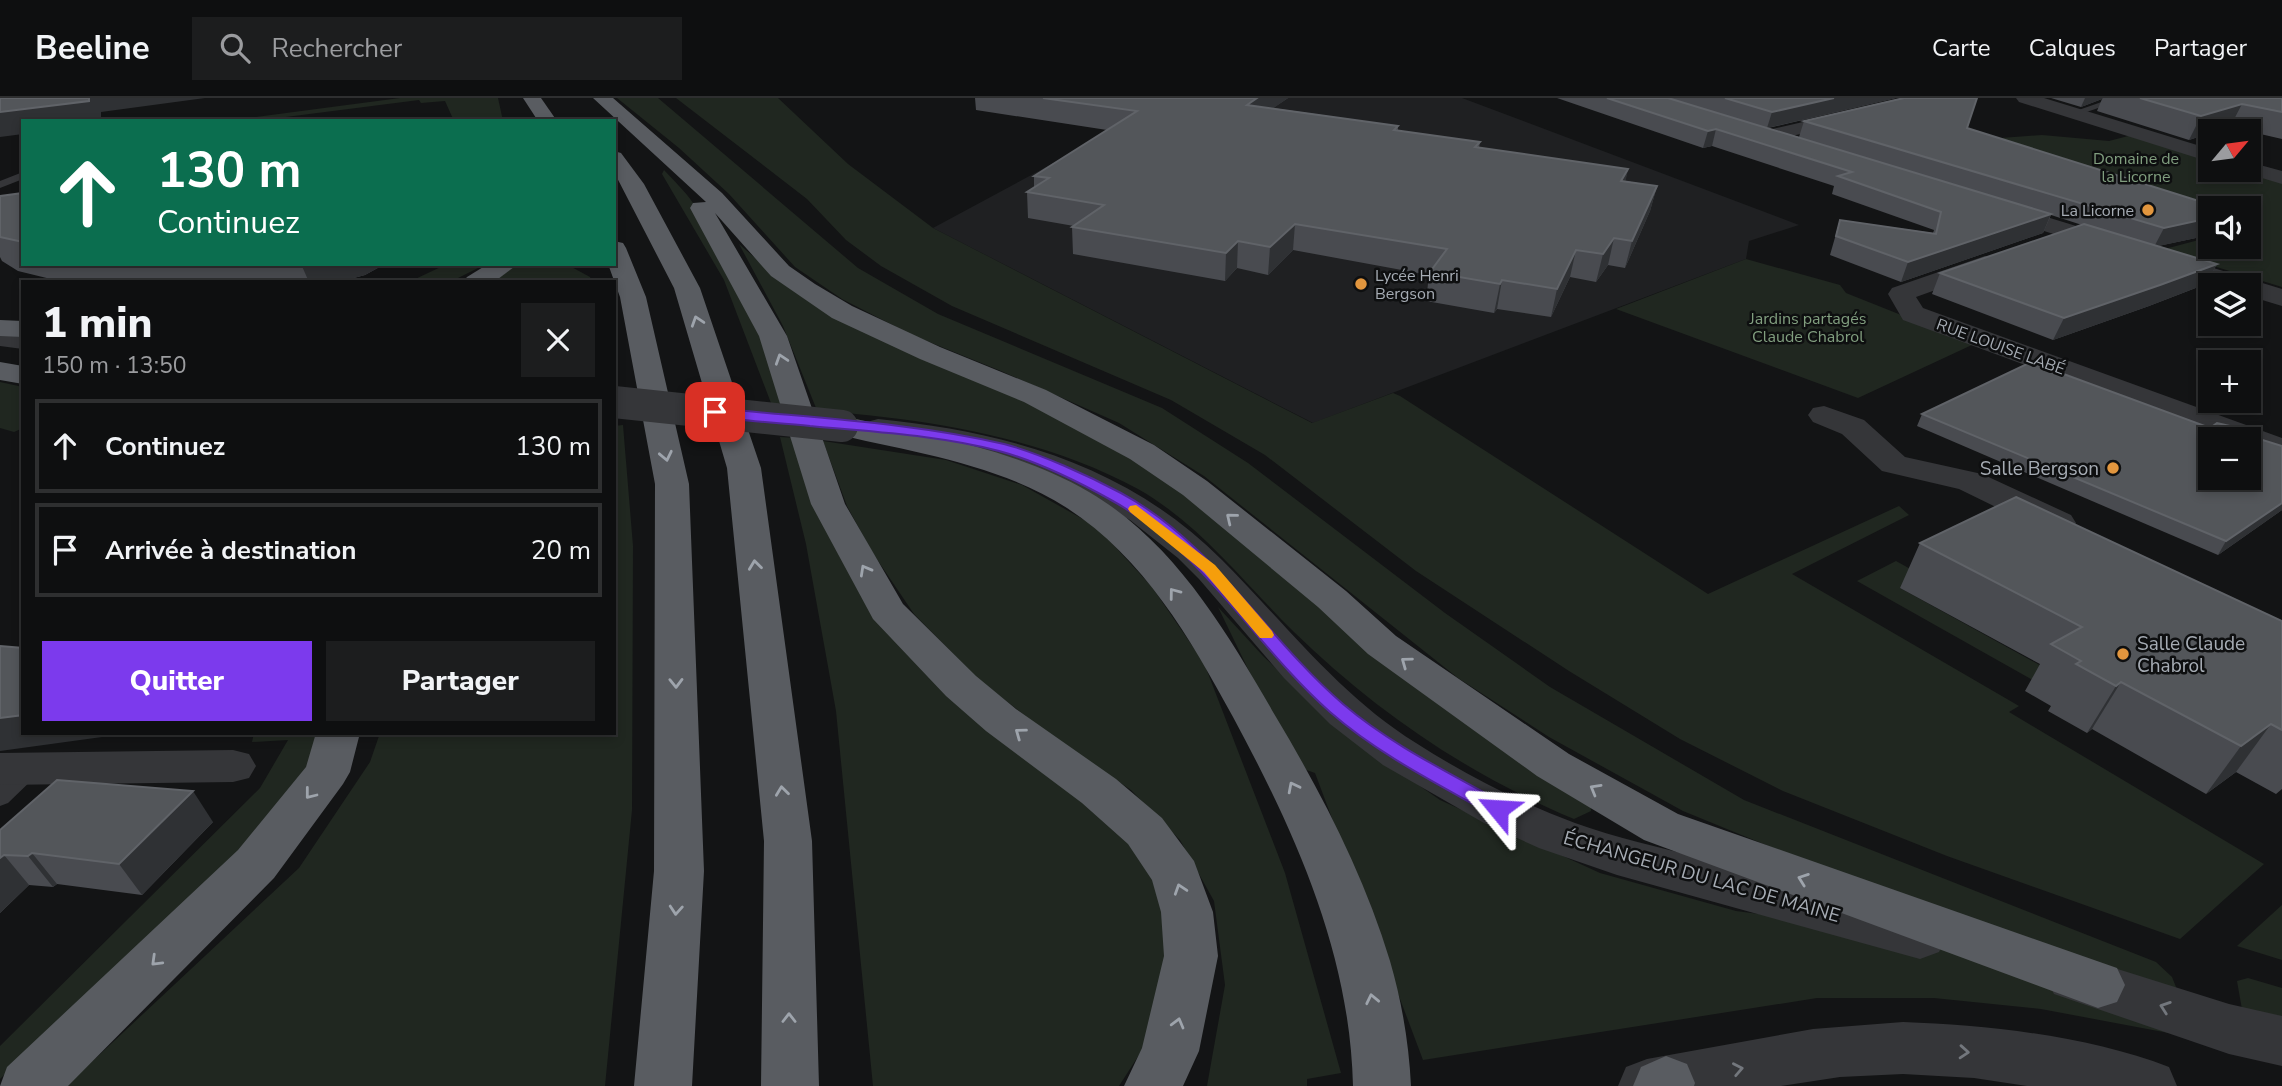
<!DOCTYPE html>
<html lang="fr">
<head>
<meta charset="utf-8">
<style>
  :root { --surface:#0e0f10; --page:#1c1d1e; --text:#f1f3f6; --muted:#9b9c9f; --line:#2e2f30; --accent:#7c3aed }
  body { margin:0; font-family:"Nunito Sans",sans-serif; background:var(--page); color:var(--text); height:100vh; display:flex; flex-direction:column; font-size:26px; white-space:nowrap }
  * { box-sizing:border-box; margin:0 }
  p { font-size:23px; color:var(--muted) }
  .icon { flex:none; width:38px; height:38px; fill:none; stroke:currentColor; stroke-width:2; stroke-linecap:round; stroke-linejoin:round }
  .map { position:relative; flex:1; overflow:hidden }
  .drawer { position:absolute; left:21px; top:182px; width:595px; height:455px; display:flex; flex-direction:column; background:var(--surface); border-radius:0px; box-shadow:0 4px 10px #0003,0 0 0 2px var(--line) }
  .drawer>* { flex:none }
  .top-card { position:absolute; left:21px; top:21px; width:595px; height:147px; border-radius:0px; box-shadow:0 4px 10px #0003,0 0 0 2px var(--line); background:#0b6e4f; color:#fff; overflow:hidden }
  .needle { width:46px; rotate:61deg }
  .tools { position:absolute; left:2198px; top:21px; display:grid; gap:14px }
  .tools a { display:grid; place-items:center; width:63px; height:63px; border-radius:0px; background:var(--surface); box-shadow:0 4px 10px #0003,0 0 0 2px var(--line); font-size:35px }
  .pin { position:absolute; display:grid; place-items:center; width:60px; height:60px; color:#fff; margin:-30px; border-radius:14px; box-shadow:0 4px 10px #0006 }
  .me { position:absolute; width:77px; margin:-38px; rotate:297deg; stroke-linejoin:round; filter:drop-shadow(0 0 5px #0008) }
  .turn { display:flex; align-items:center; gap:24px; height:147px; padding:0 21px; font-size:32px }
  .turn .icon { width:91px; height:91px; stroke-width:2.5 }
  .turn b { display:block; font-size:49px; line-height:60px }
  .round { display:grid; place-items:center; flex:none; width:74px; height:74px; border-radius:0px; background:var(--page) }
  .head { display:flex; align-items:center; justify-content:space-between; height:119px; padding:0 21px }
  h1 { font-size:42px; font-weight:800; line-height:52px }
  .button { display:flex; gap:14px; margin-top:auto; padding:14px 21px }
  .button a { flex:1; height:80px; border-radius:0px; background:var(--accent); color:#fff; font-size:28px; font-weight:800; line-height:80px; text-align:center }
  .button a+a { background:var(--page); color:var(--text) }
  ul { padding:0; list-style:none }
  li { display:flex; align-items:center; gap:21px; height:94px; margin:0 14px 10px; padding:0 7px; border:4px solid var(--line); border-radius:0px }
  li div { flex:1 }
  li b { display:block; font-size:26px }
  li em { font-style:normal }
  header { display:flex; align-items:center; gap:42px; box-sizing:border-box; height:98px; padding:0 35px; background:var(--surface); border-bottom:2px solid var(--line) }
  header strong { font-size:33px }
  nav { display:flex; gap:38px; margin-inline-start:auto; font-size:24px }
  .search { width:490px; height:63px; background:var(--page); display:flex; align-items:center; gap:18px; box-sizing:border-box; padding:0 24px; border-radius:0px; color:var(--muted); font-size:26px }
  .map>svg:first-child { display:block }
  .built { fill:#1f2022 }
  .green { fill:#202720 }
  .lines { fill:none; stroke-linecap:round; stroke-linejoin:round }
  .service { fill:#353639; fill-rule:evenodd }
  .minor { fill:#353639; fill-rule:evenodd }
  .tertiary { fill:#353639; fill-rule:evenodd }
  .trunk { fill:#595c61; fill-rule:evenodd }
  .tertiary-bridge { stroke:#353639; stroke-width:32 }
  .wall { fill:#494b50 }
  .shaded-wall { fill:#2f3134 }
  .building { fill:#53565a; stroke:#606368; stroke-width:2; fill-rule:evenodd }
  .oneway { stroke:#9ea4ac }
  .oneway2 { stroke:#73777d }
  .route { fill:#7c3aed; stroke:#51269a; stroke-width:2 }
  .slow { fill:#f59e0b }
  .poi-dot { fill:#e2963e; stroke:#0e0f10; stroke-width:2.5 }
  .labels { text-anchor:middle; stroke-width:5; stroke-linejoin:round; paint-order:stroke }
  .far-park-label { font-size:16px; fill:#819e7f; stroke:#0e0f10 }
  .far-poi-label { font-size:16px; fill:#a6acb4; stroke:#0e0f10; text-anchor:end }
  .far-street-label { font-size:16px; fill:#a6acb4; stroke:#0e0f10 }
  .poi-label { font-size:19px; fill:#a6acb4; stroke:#0e0f10; text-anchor:end }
  .street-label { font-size:19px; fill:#a6acb4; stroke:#0e0f10 }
</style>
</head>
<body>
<header>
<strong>Beeline</strong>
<div class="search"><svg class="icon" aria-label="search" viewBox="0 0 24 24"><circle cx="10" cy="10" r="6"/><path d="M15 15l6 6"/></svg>Rechercher</div>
<nav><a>Carte</a><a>Calques</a><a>Partager</a></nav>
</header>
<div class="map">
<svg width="2282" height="988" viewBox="0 0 2282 988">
  <rect width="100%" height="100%" fill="#131415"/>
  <path class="built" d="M1174,0H1462L1799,127L1749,143L1746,161L1313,325L933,130Z"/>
  <g class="green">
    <path d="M400,0H498L503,23H454L445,3L421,5L419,2L278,20V23H226Z"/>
    <path d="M617,0H658L858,170L938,216L1162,310L1248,365L1445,515L1550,589L1744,702L2156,864L2172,879L2178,894L1876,792L1683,713L1549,639L1458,580L1204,378L1119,325L1001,273L912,237L842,201L795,169L729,96L679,50Z"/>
    <path d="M676,0H778L848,66L933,130L1312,325L1393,295L1400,298L1708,496L1899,408L1909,417L1792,476L2019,608L2009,614L2264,766L2180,841L1947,758L1783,693L1680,641L1569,573L1416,473L1265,357L1171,302L952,208L881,168L846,142L807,101Z"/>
    <path d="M2042,37L2109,43L2132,37L2210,63V72H2241L2282,84V189L2161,152L2210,139V149H2249V110H2210L1964,93L1875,63L1978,52L2001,40Z"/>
    <path d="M664,72C674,83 685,93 693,105C738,164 759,238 785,307L771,305L724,182L662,76Z"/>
    <path d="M739,146L786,187L1015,296L1173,384L1590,703L1591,713L1574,721C1469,677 1376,614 1294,534C1244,485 1200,426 1138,391C1065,351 982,332 900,321C872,317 844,316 816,310L783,228Z"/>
    <path d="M1746,161L1840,187L1846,195L1974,246L1858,300L1616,211Z"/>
    <path d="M447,166H486L450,184H409Z"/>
    <path d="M516,166H566L590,179L592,184H487Z"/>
    <path d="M0,284L23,289V330L14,334L0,330Z"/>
    <path d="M623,327L633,448L632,712L605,988H66L299,770L370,664L380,635H614V328Z"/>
    <path d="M780,339L797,340L844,464L1121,729L1153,775L1167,827L1162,888L1146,946L1119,988H873L836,613L806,446Z"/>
    <path d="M823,343L946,362L1022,387L1097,429L1152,489L1204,565L1285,775L1341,975L1307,981V988H1207L1225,887L1214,803L1180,742L1131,692L1050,637L978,581L914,516L872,454L847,408Z"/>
    <path d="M1896,463L1923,478L1900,490L2054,575L2038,585L1857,483Z"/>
    <path d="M1218,509L1263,558L1344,635L1440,702L1600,775L1736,813L1835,826L1943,851L2174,936L2041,911L1934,900H1817L1423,962L1315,675L1295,668Z"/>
    <path d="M254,635H320L306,670L258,748L37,944L0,981V948L260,690L288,642L252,644Z"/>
    <path d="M2282,807V862L2237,848Z"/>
    <path d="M2248,880L2282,890V928L2243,917L2237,883Z"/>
  </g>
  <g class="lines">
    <g class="service">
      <path d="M2113,0H2127L2078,17L2070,15Z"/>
      <path d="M23,74V81L0,90V83Z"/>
      <path d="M30,662L38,664L41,670L38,676L8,705L0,708V685L22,664Z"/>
    </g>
    <g class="minor">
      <path d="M1907,0H1940L1937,4L1766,44L1759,42L1756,38L1759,34Z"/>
      <path d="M2016,0H2044L2210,51V64L2019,4Z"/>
      <path d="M2249,64L2282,73V86L2242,74L2240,72H2249Z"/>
      <path d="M1998,104L2282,191V208L2249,198V187H2216L1990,116L1987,111L1990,106Z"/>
      <path d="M1985,158L1994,161L1998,166L1994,171L1916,199L1923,210L2282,340V361L2249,350V341H2226L1903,222L1888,196L1892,190Z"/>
      <path d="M1824,308L1864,322L1905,359L1982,376L2071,417L2076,425L2071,433L2058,436L2045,433L1959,391L1882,373L1842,336L1813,324L1808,317L1813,310Z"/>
      <path d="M233,652L249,656L256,668L249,680L233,684L0,687V655Z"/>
    </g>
    <g class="tertiary">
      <path d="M0,232L23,235V251L0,248Z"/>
      <path d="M878,321C1008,334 1127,367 1222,462C1286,526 1339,597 1416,645C1466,677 1520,705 1575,725C1616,740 1659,749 1701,760C1774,779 1847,798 1920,817L1939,824L1946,839L1939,854L1920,861L1617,777L1539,750L1484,725L1383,667L1330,626L1284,580L1199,481L1178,460L1130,422L1075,390L1018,366L972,353L867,338L862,331L867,324Z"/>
      <path d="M2073,857L2229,906L2282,918V968L2229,956L2054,896L2046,880L2054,864Z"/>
      <path d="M1903,924C1989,927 2088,938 2169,969L2177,988H2027L1974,980L1903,976L1840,979L1781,988H1618L1626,969L1647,961L1813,931Z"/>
    </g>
    <g class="trunk">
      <path d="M523,0H541L557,23H538Z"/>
      <path d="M593,0H613L722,95L789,168L815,186L852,208L940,249L1046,292L1154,347L1207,383L1346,493L1396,538L1569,656L1678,716L2117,870L2125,887L2117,904L2098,910L1644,742L1537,678L1368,556L1318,509L1183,397L1130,361L1024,304L920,261L832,220L771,178L715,115L787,238L845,406L903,506L976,578L1016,611L1116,681L1162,720L1194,763L1213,814L1218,858L1199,953L1183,988H1124L1142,950L1164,858L1161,814L1152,782L1128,746L1082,705L986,633L946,598L873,521L811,406L759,238L690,110L693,105L706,104Z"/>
      <path d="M614,53L621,55L644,86L700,190L761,370L812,743L819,988H761L764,743L727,370L674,190L614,74Z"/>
      <path d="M614,143L623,145L626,150L646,199L689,386L704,773L692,988H634L654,773L655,386L620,199L608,166H614Z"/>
      <path d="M488,166H518L494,184H463L467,179Z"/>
      <path d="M0,222L23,223V239L0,238Z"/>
      <path d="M0,264L23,268V286L0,282Z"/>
      <path d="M842,318C925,337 1014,350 1089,394C1175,444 1228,536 1276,619C1322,696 1364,777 1390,863C1402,904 1409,946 1411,988H1353C1350,855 1295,734 1233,619C1190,540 1144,460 1067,410C997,365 910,354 831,335L826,328L831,321Z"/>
      <path d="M316,635H360L350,674L343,686L274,780L68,988H0L7,969L238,752L306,669Z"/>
      <path d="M1666,958L1687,966L1695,985L1694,988H1633L1641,969Z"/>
    </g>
    <path class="tertiary-bridge" d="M614,304L842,328"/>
  </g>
  <g class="wall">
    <path d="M975,0H1288L1273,10L1398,28V33L1480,44L1479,50L1628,71L1625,83L1657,88L1650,113L1625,170L1608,167L1596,184L1570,179L1551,219L1497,211L1494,215L1426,203L1429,177L1293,152L1268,177L1237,170L1225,183L1073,156L1072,129L1074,128L1028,120L1027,94L1034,89V78L1107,32L976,12Z"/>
    <path d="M1557,0H1896L1768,30L1799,39L1804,23L1967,30L2210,137L2158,148L2217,166L2206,186L2149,208L2053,242L1932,196L1940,175L2082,127L2051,117L2043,135L1901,184L1830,157L1840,122L1933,135L1934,132L1832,96L1834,88L1712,48L1703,50Z"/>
    <path d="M2051,0H2282V41L2230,29L2217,33H2210V35L2189,42L2097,13L2102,1L2081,9Z"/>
    <path d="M23,95V166H385L365,177L339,184H63L18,173L2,163L0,159V98Z"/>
    <path d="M1922,316L2282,412L2218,457L1917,328Z"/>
    <path d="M1920,445L2282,523V691L2276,696L2236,674L2206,696L2092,631L2087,635L2048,613L2051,608L2025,593L2040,566L1900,490Z"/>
    <path d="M213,724L142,797L57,786L53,789L29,787L0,815V732Z"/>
  </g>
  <g class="shaded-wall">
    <path d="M89,0H205L101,14V23H23V36L0,39V14Z"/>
    <path d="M1257,0H1288L1246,29L1247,7Z"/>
    <path d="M1834,0H1896L1767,30L1772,14Z"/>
    <path d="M2085,0H2103L2102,1L2081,9Z"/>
    <path d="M2242,6L2230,29L2217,33H2210V35L2189,42L2201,18Z"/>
    <path d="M1716,31L1712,48L1703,50L1708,33Z"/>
    <path d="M1628,71L1623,96L1621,83Z"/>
    <path d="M1657,88L1650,113L1625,170L1632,143Z"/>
    <path d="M2051,116L2043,135L1901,184L1908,164Z"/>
    <path d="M2210,120V137L2154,149L2164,130Z"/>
    <path d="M1295,126L1293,152L1268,177L1270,149Z"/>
    <path d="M1614,140L1608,167L1596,184L1603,156Z"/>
    <path d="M1238,143L1237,170L1225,183L1226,155Z"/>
    <path d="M1576,152L1570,179L1551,219L1557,191Z"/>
    <path d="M301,166H385L365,177L339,184H309Z"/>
    <path d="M2217,166L2206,186L2149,208L2053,242L2064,220Z"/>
    <path d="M1502,182L1497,211L1494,215L1500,186Z"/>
    <path d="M2282,405V412L2218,457L2226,443Z"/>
    <path d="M2121,584L2092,631L2087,635L2116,588Z"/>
    <path d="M23,617V635H131L0,653V620Z"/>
    <path d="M2271,626L2236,674L2206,696L2241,648Z"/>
    <path d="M193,693L213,724L142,797L119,766Z"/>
    <path d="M32,755L57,786L53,789L28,758Z"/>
    <path d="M4,757L29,787L0,815V760Z"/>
  </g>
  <g class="building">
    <path d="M0,0H89V3L0,14Z"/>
    <path d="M1043,0H1257L1247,7L1398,28L1394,32L1480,44L1475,49L1628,71L1621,83L1657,88L1632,143L1614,140L1603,156L1576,152L1557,191L1502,182L1500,186L1430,174L1447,151L1295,126L1270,149L1238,143L1226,155L1072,129L1104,107L1027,94L1049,80L1034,78L1137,13Z"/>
    <path d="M1607,0H1668L2051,116L1908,164L1836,138L1840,122L1936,136L1941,114L1838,78L1852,74L1716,31L1708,33Z"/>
    <path d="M1725,0H1834L1772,14Z"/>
    <path d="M1904,0H1977L1967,30L2221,110H2210V120L2164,130L1804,23Z"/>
    <path d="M2140,0H2282V14L2242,6L2201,18Z"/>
    <path d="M23,95V144L0,139V98Z"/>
    <path d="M2084,126L2217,166L2160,187L2064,220L1940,175Z"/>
    <path d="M2031,264L2210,330L2217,325L2243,331L2254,335L2256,340L2282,348V405L2226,443L1922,316ZM2210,341H2249V380H2210Z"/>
    <path d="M2016,399L2282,523V632L2271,626L2241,648L2121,584L2116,588L2076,566L2081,563L2051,546L2082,529L1920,445Z"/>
    <path d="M0,548L23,550V617L0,620Z"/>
    <path d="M57,682L193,693L119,766L32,755L28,758L4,757L0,760V732Z"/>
  </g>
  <defs><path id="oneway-chevron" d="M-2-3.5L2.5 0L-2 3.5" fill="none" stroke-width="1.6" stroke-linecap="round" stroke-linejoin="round" transform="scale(1.75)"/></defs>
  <g class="oneway">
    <use href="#oneway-chevron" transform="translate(697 223) rotate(-108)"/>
    <use href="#oneway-chevron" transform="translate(781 261) rotate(-108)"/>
    <use href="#oneway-chevron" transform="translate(666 358) rotate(78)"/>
    <use href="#oneway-chevron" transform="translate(1231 420) rotate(-141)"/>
    <use href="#oneway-chevron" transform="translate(755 467) rotate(-97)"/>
    <use href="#oneway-chevron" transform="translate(865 472) rotate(-119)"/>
    <use href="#oneway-chevron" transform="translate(1174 495) rotate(-127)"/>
    <use href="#oneway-chevron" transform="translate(1406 564) rotate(-144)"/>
    <use href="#oneway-chevron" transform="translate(676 585) rotate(89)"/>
    <use href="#oneway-chevron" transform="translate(1020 635) rotate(-144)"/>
    <use href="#oneway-chevron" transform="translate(1293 689) rotate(-117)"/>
    <use href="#oneway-chevron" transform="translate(1595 691) rotate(-150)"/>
    <use href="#oneway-chevron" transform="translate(782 693) rotate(-97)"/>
    <use href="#oneway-chevron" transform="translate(310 696) rotate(128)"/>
    <use href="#oneway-chevron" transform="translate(1803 781) rotate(-160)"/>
    <use href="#oneway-chevron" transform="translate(1180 791) rotate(-108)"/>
    <use href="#oneway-chevron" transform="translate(676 812) rotate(94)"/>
    <use href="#oneway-chevron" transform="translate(156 863) rotate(136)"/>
    <use href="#oneway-chevron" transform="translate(1372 901) rotate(-102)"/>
    <use href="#oneway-chevron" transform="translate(789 920) rotate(-90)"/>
    <use href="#oneway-chevron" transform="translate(1178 925) rotate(-75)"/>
  </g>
  <g class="oneway2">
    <use href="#oneway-chevron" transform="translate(2165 909) rotate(-161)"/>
    <use href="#oneway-chevron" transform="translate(1964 954) rotate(4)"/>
    <use href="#oneway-chevron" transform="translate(1738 971) rotate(-11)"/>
  </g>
  <path class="route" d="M715,310C811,320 910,324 1004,346C1039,355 1089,378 1121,395C1214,445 1265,539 1343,606C1391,647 1450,675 1505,706L1507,711L1505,716L1498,718L1491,716C1436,685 1378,656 1330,614C1253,546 1204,453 1111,402C1077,383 1036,363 999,353C938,337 872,334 810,328C777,324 742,324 710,317V311Z"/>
  <path class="slow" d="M1136,407L1215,467L1272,533L1274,537L1272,540H1260L1204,474L1130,414L1128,411L1130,408Z"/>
  <g class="poi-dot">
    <circle cx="2148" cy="112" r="7"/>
    <circle cx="1361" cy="186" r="7"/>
    <circle cx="2113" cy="370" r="7"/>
    <circle cx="2123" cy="556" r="7"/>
  </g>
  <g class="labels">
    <g class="far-park-label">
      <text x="2136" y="66">Domaine de<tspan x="2136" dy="18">la Licorne</tspan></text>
      <text x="1808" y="226">Jardins partagés<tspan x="1808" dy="18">Claude Chabrol</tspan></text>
    </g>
    <g class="far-poi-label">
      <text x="2134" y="118">La Licorne</text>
      <text x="1375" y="183" text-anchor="start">Lycée Henri<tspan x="1375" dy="18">Bergson</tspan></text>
    </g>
    <g class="far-street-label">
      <text transform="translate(2001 248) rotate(20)" y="6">RUE LOUISE LABÉ</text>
    </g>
    <g class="poi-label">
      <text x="2099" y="377">Salle Bergson</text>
      <text x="2137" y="552" text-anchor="start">Salle Claude<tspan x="2137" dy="22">Chabrol</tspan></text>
    </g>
    <g class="street-label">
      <text transform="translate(1702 778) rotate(16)" y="7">ÉCHANGEUR DU LAC DE MAINE</text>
    </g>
  </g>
</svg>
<div class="tools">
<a><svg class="needle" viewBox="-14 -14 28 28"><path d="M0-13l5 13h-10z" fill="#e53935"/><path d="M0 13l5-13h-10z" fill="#9b9c9f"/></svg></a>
<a><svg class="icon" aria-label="sound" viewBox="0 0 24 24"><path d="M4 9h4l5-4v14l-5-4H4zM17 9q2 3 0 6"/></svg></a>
<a><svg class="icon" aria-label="layers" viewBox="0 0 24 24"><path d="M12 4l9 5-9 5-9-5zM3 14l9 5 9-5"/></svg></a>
<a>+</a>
<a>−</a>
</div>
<div class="pin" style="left:715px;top:314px;background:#d93025"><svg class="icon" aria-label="arrive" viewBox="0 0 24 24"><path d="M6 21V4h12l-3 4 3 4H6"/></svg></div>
<svg class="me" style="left:1498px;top:711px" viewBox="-20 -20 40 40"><path d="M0-17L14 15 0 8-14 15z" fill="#7c3aed" stroke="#fff" stroke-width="4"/></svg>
<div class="top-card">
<div class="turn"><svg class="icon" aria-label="ahead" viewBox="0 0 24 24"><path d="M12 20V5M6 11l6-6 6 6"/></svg><div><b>130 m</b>Continuez</div></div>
</div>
<section class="drawer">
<div class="head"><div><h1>1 min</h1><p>150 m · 13:50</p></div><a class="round"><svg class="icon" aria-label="close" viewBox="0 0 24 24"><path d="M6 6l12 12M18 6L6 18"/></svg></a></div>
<ul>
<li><svg class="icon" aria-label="ahead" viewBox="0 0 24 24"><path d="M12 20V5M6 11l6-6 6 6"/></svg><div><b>Continuez</b></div><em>130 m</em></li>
<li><svg class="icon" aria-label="arrive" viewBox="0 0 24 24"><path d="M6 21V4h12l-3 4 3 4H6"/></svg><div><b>Arrivée à destination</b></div><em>20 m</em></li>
</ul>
<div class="button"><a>Quitter</a><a>Partager</a></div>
</section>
</div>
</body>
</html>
